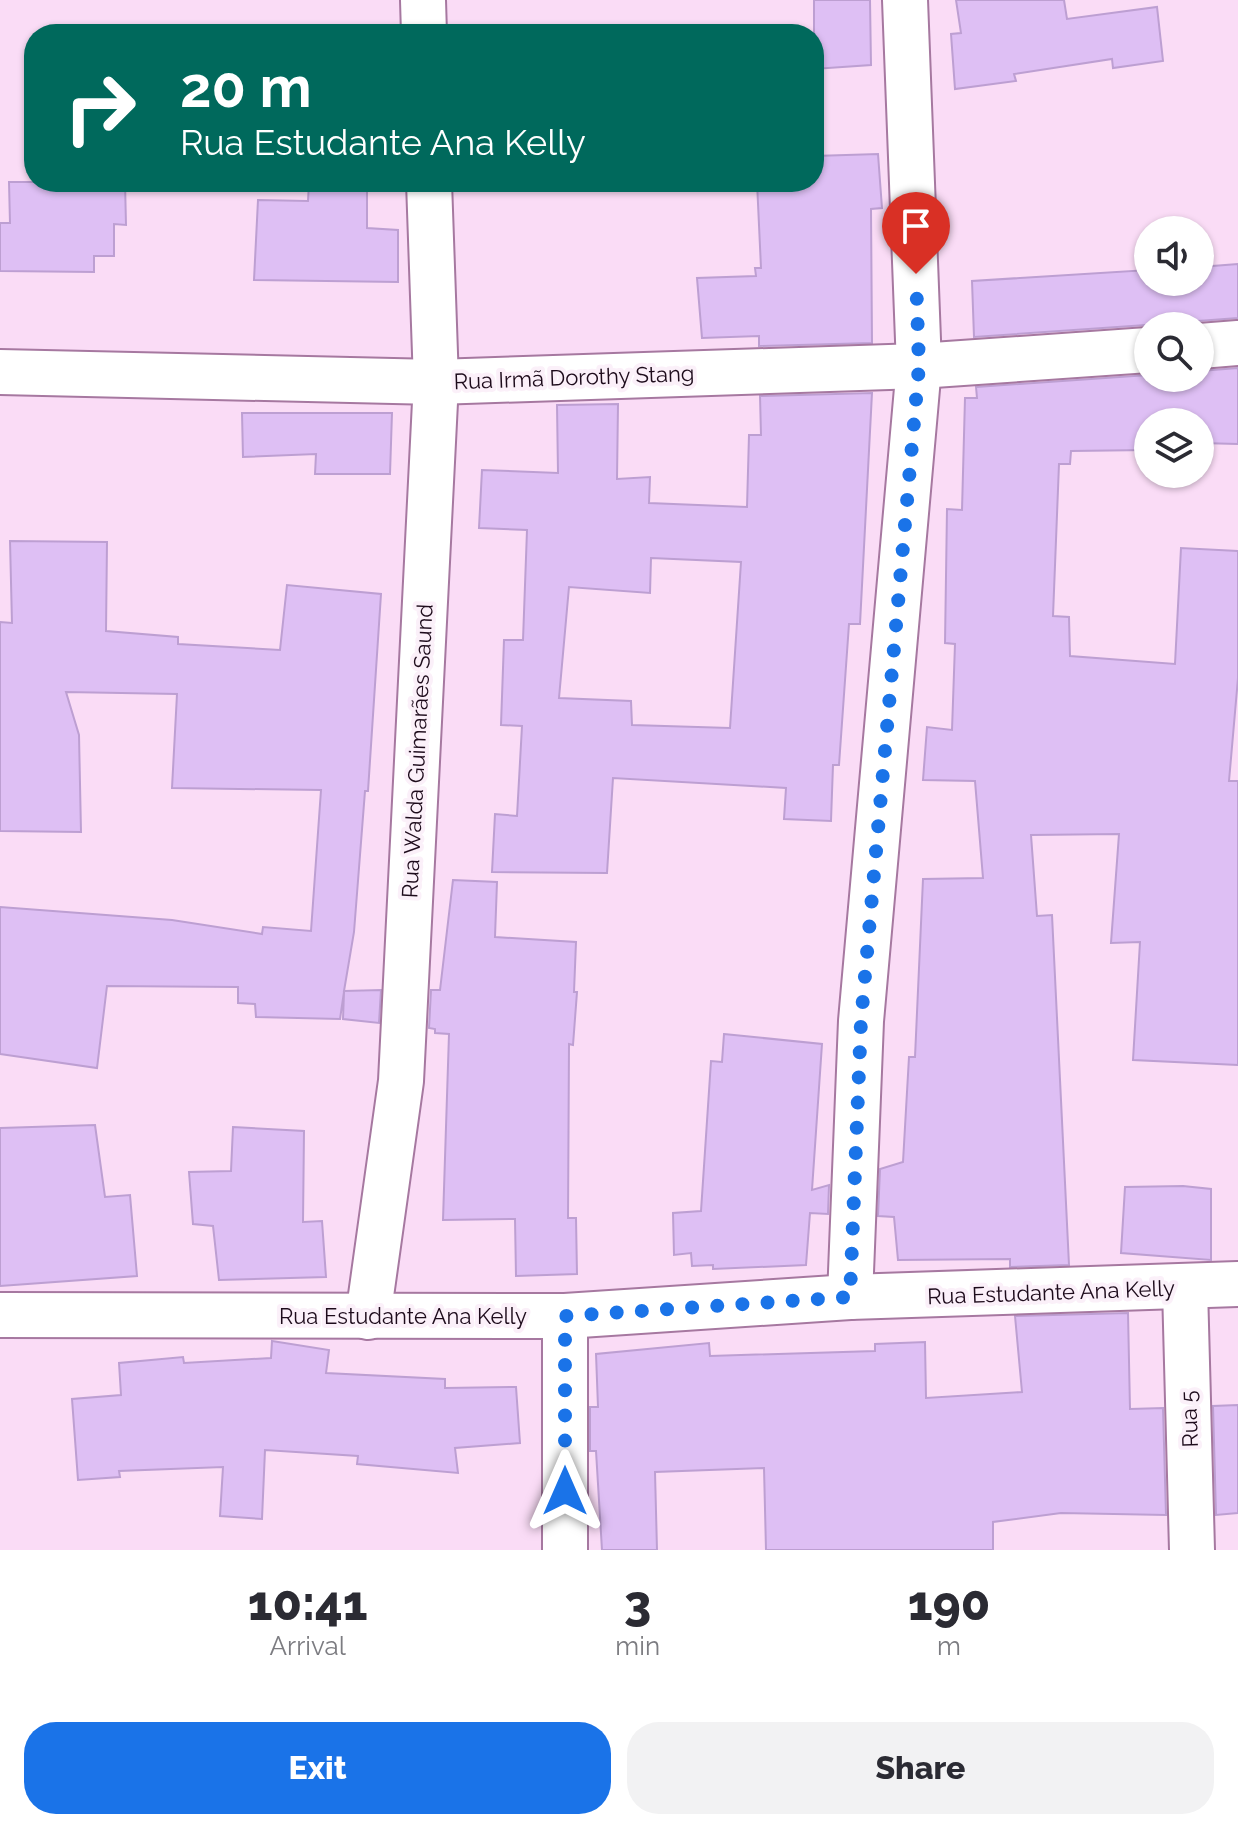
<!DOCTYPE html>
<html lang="en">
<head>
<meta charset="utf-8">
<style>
  :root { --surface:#fff; --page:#f2f2f3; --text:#2b2b33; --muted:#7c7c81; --accent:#1a73e8 }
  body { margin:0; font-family:Raleway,sans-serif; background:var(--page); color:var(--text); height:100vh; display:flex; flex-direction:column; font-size:30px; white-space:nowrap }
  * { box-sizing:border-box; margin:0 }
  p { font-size:26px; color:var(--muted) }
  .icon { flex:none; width:44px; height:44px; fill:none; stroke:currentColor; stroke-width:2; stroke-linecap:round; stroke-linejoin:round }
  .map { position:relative; height:1550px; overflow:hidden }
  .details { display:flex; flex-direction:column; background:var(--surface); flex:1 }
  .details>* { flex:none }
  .guide { position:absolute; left:24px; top:24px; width:800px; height:168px; border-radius:32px; box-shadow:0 2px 6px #0004; background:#00695c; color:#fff; overflow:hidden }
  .fabs { position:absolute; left:1134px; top:216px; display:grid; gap:16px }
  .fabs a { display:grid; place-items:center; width:80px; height:80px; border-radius:50%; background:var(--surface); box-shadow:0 2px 6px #0004; font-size:40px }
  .pin { position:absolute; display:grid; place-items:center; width:68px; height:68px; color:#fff; margin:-82px -34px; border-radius:50% 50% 50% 0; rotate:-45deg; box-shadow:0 0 8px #0007 }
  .pin .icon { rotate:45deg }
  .me { position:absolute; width:88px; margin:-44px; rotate:0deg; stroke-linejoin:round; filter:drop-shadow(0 0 6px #0008) }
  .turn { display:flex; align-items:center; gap:28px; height:168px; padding:0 24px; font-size:36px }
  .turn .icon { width:104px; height:104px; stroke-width:2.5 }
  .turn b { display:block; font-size:56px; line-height:68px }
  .eta { display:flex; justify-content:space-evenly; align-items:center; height:136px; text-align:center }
  .eta b { font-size:48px; font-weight:800; line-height:56px }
  .cta { display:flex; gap:16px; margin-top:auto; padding:16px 24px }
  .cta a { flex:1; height:92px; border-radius:32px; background:var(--accent); color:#fff; font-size:32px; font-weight:800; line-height:92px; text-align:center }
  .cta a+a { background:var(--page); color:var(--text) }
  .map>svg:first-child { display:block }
  .building { fill:#debff4; stroke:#bd9fd2; stroke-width:2; fill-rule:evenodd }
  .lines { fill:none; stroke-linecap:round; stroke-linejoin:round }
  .minor-casing { stroke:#a678a0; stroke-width:48 }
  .minor { stroke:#fff; stroke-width:44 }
  .route { stroke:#1a73e8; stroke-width:14; stroke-dasharray:0 25.2 }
  .labels { text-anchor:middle; stroke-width:8; stroke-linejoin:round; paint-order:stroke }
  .street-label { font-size:22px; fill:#1d0b1b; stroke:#fbf0f9 }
</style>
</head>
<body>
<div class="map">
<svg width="1238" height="1550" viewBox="0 0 1238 1550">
  <rect width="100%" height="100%" fill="#fadcf6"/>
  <g class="building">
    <path d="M814,0H870L871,65L814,69Z"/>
    <path d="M956,0H1064L1067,19L1157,7L1163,61L1113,68L1112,59L1014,74L1016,81L955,89L951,34L961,33Z"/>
    <path d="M878,154L882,208L871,209L872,343L759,346V336L702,338L697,278L756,276L755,268H761L757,182H814V156Z"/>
    <path d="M9,182H125L126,225L114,224V256H94V272L0,271V223H10Z"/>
    <path d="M309,182H367V228L398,230V282L254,280L258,200L308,201Z"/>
    <path d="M1238,264V318L1198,321L1185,326L1146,325L974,337L972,281L1148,270V282H1200V267Z"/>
    <path d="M1238,368V444L1200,443V422H1148V450L1071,451L1070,464H1059L1053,616L1069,617L1070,656L1175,664L1181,548L1238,551V678L1229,781H1238V1065L1133,1060L1140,942L1111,943L1119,834L1031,835L1037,916L1052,915L1069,1265L1010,1267V1259L898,1260L894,1217L878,1216L880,1169L903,1162L909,1057H915L923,879L983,878L975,781L923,780L927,727L952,730L955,644L945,643L947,509L962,510L965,398H977L976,387L1148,375V378H1200V371Z"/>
    <path d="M872,393L860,624H849L839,765H833L831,821L784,819L786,788L613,778L607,873L492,872L495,814L517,816L522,726L501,725L504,640H523L527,530L479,528L482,470L558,473L557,405L618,404L617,479L650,477L649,503L747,507L749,435H761L760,396ZM651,558L741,562L730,728L632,725L631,701L559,698L569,587L650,593Z"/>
    <path d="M242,413H392L390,474H315L316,454L243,457Z"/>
    <path d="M10,541L107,542L106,631L178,637V644L280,650L287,585L381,594L368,791H365L354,932L344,991L381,990L379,1023L343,1019L344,992L340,1019L256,1017L255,1004L238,1003V987L107,986L97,1068L0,1054V907L172,920L262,934L263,927L311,931L321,790L172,788L177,694L66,692L79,735L81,832L0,831V622L12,623Z"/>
    <path d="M453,880L497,882L495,937L576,942L574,992H577L573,1045L569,1044L568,1218H576L577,1274L516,1276L515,1219L443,1220L449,1034L435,1033V1029L429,1028L431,990H440Z"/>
    <path d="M724,1034L822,1044L812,1190L829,1185L828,1214L810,1213L806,1265L713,1269V1265L692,1266L691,1253L674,1255L673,1213L701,1211L711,1061L722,1062Z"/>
    <path d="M95,1125L105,1197L130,1195L137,1276L0,1286V1128Z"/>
    <path d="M233,1127L304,1131L303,1222L322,1221L326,1277L219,1280L213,1226L193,1224L189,1172L231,1171Z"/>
    <path d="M1183,1186L1211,1189V1260L1121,1253L1125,1187Z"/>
    <path d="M1128,1313L1130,1409L1163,1408L1166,1515L1061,1513L993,1522V1550H766L764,1468L655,1472L657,1550H602L596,1451H590V1407H598L596,1354L709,1343L710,1356L875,1351V1344L925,1342L926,1398L1022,1392L1015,1316Z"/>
    <path d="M272,1341L329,1350L326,1373L445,1379V1388L516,1387L520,1443L455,1448L458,1473L357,1464L358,1456L265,1450L262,1519L220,1516L223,1467L119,1471L120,1477L78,1480L72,1399L121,1395L119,1363L183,1357L184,1363L271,1358Z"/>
    <path d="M1238,1405V1513L1216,1515L1213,1406Z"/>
  </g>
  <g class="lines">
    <defs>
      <g id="minor">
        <path d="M423,0L424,34"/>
        <path d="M1200,346L1238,343"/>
        <path d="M0,372L436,382L919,366L1148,350"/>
        <path d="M1185,1288L1192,1550"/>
        <path d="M850,1297L861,1021L919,366L905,0"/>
        <path d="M0,1315L565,1316L850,1297L1238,1284"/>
        <path d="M368,1317L401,1081L436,382L429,182"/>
        <path d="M565,1550V1316"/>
      </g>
    </defs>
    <use href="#minor" class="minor-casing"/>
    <use href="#minor" class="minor"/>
  </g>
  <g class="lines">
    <path class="route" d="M565,1491V1316L850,1297L861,1021L919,366L916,274"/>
  </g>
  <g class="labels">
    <g class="street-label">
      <text transform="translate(574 377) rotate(-2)" y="8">Rua Irmã Dorothy Stang</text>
      <text transform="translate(417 751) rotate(-87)" y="8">Rua Walda Guimarães Saund</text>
      <text transform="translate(1051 1292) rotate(-2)" y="8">Rua Estudante Ana Kelly</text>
      <text x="403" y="1324">Rua Estudante Ana Kelly</text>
      <text transform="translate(1189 1419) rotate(-92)" y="8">Rua 5</text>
    </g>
  </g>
</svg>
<div class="fabs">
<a><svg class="icon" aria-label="sound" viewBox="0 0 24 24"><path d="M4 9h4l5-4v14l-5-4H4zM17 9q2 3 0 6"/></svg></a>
<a><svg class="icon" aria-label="search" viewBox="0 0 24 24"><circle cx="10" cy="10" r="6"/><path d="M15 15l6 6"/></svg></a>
<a><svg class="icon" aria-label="layers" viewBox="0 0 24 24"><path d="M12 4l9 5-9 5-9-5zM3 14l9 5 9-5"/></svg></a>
</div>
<div class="pin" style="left:916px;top:274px;background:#d93025"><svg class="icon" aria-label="arrive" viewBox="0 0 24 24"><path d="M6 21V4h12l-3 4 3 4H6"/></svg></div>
<svg class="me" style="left:565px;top:1491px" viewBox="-20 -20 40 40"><path d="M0-17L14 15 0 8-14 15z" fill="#1a73e8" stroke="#fff" stroke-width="4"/></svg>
<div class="guide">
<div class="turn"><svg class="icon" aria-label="right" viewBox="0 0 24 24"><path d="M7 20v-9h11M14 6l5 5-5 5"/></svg><div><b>20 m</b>Rua Estudante Ana Kelly</div></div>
</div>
</div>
<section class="details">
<div class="eta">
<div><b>10:41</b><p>Arrival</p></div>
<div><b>3</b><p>min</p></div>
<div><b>190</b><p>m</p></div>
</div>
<div class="cta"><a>Exit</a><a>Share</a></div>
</section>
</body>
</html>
